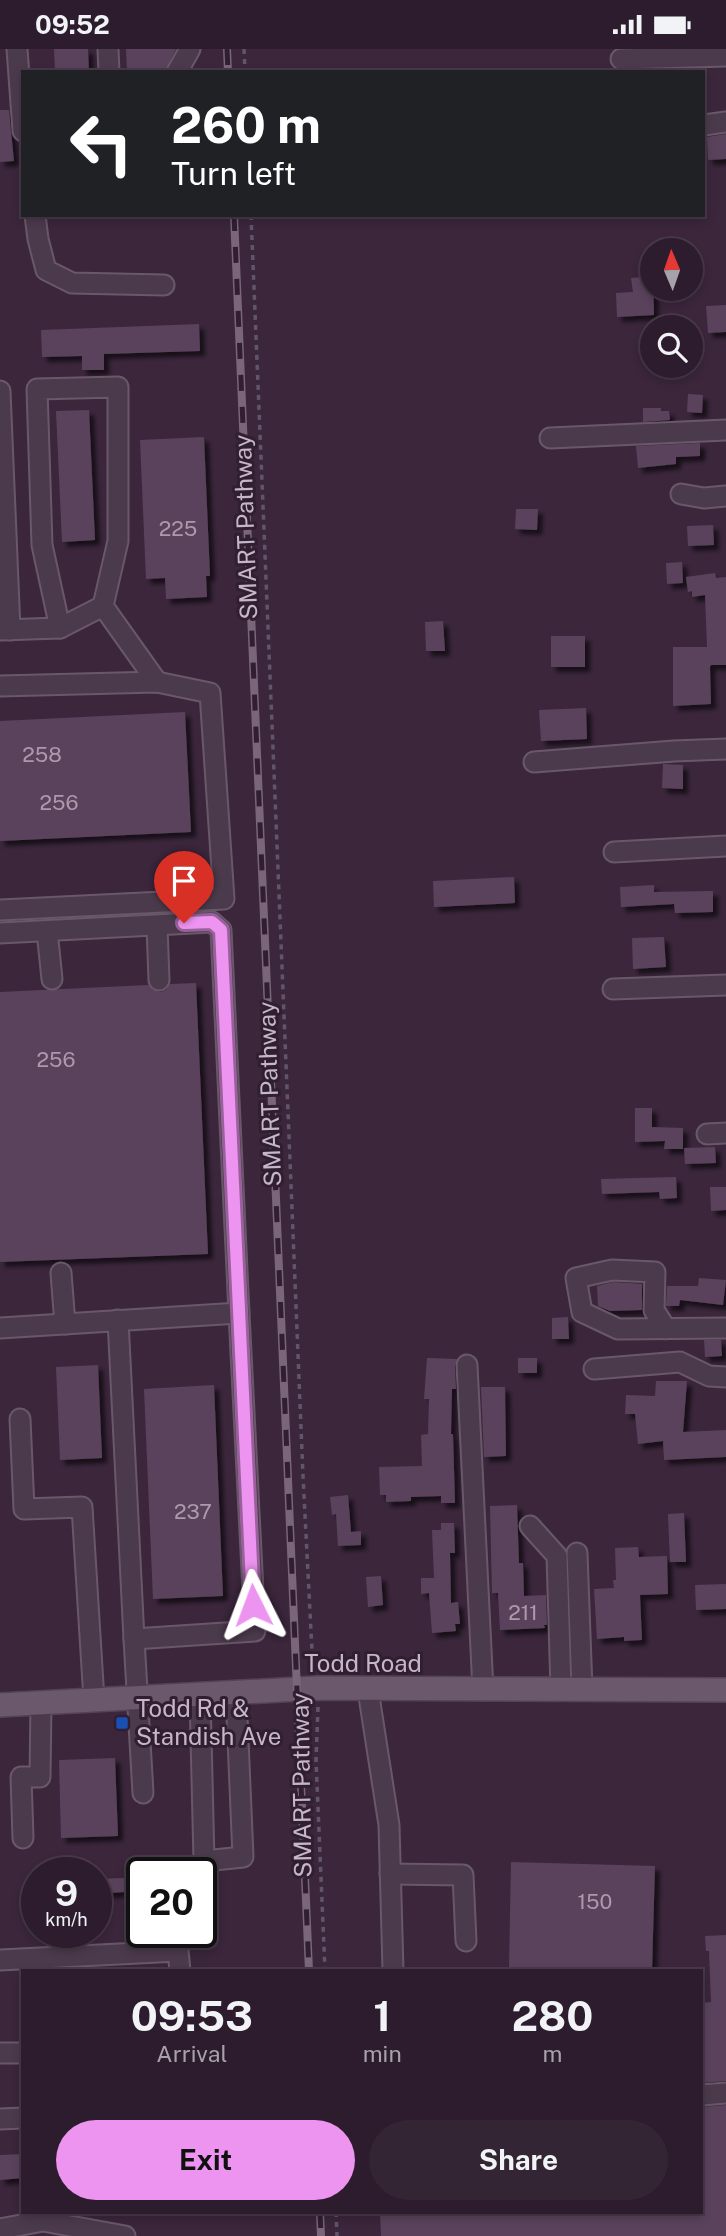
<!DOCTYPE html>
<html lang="en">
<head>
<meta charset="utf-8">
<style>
  :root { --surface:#2c1c2d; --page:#342535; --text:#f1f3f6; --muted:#a6a1aa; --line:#483a49; --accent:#ed93f0 }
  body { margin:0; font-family:"Public Sans",sans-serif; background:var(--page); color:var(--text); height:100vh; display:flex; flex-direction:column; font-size:26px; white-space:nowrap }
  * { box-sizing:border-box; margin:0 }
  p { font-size:23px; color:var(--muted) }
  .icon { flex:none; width:38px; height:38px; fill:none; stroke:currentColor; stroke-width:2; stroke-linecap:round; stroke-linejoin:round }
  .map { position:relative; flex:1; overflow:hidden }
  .sheet { position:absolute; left:21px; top:1920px; width:682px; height:245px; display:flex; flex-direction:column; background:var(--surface); border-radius:0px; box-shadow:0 4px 10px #0003,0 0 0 2px var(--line) }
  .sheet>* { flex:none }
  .top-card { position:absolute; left:21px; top:21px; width:684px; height:147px; border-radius:0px; box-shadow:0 4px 10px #0003,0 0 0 2px var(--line); background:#202124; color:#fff; overflow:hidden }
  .needle { width:46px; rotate:358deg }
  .fabs { position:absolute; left:640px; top:189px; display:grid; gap:14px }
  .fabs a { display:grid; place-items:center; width:63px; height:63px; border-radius:50%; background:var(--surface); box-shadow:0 4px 10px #0003,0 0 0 2px var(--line); font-size:35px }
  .speed { position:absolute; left:21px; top:1808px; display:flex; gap:14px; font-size:35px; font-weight:700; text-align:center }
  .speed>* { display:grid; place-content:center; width:91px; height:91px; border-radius:50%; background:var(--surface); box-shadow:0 4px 10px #0003,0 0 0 2px var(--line); line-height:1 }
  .speed small { font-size:18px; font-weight:400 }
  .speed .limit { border:4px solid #111; border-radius:10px; background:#fff; color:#111 }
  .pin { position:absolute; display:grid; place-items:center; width:60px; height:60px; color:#fff; margin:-72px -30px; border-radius:50% 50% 50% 0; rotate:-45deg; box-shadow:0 0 7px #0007 }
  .pin .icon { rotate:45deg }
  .me { position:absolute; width:77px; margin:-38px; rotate:357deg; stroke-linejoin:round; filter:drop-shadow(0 0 5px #0008) }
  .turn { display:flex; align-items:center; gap:24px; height:147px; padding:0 35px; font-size:32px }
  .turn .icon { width:91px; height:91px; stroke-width:2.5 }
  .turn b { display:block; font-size:49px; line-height:60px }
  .eta { display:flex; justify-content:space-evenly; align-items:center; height:119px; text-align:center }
  .eta b { font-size:42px; font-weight:700; line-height:49px }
  .primary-button { display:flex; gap:14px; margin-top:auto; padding:14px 35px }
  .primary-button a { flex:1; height:80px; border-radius:42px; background:var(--accent); color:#111; font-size:28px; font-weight:700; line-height:80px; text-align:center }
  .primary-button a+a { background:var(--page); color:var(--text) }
  .status { display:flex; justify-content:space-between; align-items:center; height:49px; padding:0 35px; background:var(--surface); direction:ltr }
  .status svg { height:19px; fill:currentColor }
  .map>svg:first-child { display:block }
  .building { fill:#5a425c; filter:url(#shadow) }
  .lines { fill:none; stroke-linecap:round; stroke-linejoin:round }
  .minor-casing { stroke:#69586a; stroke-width:23 }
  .major-casing { stroke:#544355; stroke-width:26 }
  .path { stroke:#60566a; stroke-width:3.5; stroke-dasharray:5 5; stroke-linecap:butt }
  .minor { stroke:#4b3a4c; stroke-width:19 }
  .major { stroke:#6b586c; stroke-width:23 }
  .rail-casing { stroke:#7a657b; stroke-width:8 }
  .rail { stroke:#301f31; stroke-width:5; stroke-dasharray:16; stroke-linecap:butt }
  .route-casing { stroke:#9a609c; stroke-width:18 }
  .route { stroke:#ed93f0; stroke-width:12 }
  .transit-dot { fill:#1a4fb4; stroke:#301f31; stroke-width:2.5 }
  .labels { text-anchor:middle; stroke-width:6; stroke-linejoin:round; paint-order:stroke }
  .number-label { font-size:21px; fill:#ac99ac }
  .street-label { font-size:24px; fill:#c7b6c7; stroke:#301f31 }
  .poi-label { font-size:24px; fill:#c7b6c7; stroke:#301f31; text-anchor:start }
</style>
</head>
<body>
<div class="status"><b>09:52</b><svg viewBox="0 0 49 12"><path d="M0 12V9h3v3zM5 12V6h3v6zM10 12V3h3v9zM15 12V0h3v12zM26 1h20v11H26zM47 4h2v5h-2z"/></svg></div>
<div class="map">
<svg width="726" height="2187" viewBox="0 0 726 2187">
  <defs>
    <filter id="shadow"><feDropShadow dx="5" dy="5" stdDeviation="2" flood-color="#0009"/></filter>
  </defs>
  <rect width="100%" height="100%" fill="#3b263c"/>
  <g class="building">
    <path d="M54,0H88L89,23H55Z"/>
    <path d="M126,0H176L165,23H127Z"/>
    <path d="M0,61H9L14,112L0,113Z"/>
    <path d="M726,85V110L708,111L707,88Z"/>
    <path d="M653,227L654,266L617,268L616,244L633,243L631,229Z"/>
    <path d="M726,256V283L708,284L706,257Z"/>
    <path d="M199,275L200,302L104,305V321H82V307L42,308L41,281Z"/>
    <path d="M688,345L703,346L702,364L687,363Z"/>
    <path d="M643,359H661V362H669L670,371L643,373Z"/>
    <path d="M89,361L95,491L62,493L56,362Z"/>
    <path d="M204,388L210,527H206L207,548L166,550L165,529L146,530L140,391Z"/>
    <path d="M700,394V407L676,408V415L638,419L636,397Z"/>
    <path d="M516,460H538L537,481L515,480Z"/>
    <path d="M713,476L714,496L688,497L687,477Z"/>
    <path d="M682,513L683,534L667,535L666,514Z"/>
    <path d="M715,524L716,529L726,528V616H711L710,618L711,655L673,657V598H707L705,546L692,548V542L688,543L686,528Z"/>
    <path d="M443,572L445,602H426L425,573Z"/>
    <rect x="551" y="587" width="34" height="31"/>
    <path d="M586,659L587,690L541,692L539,661Z"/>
    <path d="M185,663L191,783L0,792V672Z"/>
    <path d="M663,715L683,716V740L662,739Z"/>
    <path d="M514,828L515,854L434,858L433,832Z"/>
    <path d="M654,836V843L713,842V863L675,864L674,855L621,858L620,838Z"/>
    <path d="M664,888L666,918L633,920L632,889Z"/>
    <path d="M196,934L208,1205L0,1213V943L148,936L153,941L160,943L166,941L170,935Z"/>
    <path d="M635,1059H652V1078L683,1079V1100H664L665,1092L635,1093Z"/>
    <path d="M715,1098L716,1114L685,1115L684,1099Z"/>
    <path d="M676,1128L677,1149L660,1150L659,1143L602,1145L601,1130Z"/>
    <path d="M710,1138H726V1161L711,1162Z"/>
    <path d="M699,1229L726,1231L723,1256L680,1251L679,1257H666L667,1237H698Z"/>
    <path d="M613,1233L642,1235V1261L610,1262L598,1257L597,1237Z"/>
    <path d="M568,1268L569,1290H552V1269Z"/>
    <path d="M704,1291H721L722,1307L705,1308Z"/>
    <path d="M427,1309L457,1310L455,1317L456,1340H452L451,1385H453L455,1454H441V1447L411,1448V1452L386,1453V1446H380L379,1418L422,1417L421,1386L428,1385L429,1350H424Z"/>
    <rect x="518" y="1309" width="19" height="15"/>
    <path d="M98,1316L102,1409L60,1411L56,1318Z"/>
    <path d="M656,1332H687L683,1383L726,1381V1408L664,1411L663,1392L638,1395L635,1365H625L626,1346L655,1347Z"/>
    <path d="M214,1336L223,1547L153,1550L144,1340Z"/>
    <path d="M481,1338H505L506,1407L484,1408Z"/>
    <path d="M348,1446L351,1483L361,1482V1496L338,1497L336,1465L332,1466L330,1448Z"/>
    <path d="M517,1456L519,1514H523L524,1547L546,1546L547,1576H544L545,1579L500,1581L498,1544H492L490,1457Z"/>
    <path d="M684,1464L686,1513H670L668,1465Z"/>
    <path d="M441,1474H454L455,1504H450L451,1554L458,1553L460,1575H455L456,1582L432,1584L429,1544L421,1545V1529H434L432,1481H441Z"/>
    <path d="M638,1498L639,1508L667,1507L668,1545L640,1546L642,1591L624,1592V1588L597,1590L594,1540L614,1539L613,1531H616L615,1499Z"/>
    <path d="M381,1527L383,1556L368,1558L366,1528Z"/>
    <path d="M726,1535V1560L696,1561L695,1536Z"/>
    <path d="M115,1709L118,1787L61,1789L59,1711Z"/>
    <path d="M511,1813L655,1817L652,1922L509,1919Z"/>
    <path d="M125,1829V1843L96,1845V1830Z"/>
    <path d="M726,1886V2032L702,2034V1954L711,1953L709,1902H706L705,1887Z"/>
    <path d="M726,2056V2187H381L380,2163H702V2058Z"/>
    <path d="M23,2105V2129L0,2131V2106Z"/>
  </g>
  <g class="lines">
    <defs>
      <g id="minor">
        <path d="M17,0L23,82"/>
        <path d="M108,0L109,23"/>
        <path d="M621,10L726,7"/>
        <path d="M177,23L190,0"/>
        <path d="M704,76L726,73"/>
        <path d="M35,166L38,190L46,221L72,234L164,236"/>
        <path d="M0,342L10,581"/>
        <path d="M550,389L726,381"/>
        <path d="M681,445L704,449L726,447"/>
        <path d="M60,579L42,496L37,340L118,338V492L103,557L157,633"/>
        <path d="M0,581L60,579L103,557"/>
        <path d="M0,637L157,633L210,644L224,850L0,861"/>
        <path d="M534,713L674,702L726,700"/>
        <path d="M614,803L726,797"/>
        <path d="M157,877L159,931"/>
        <path d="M47,882L52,930"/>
        <path d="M0,884L212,873L221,881L239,1264L0,1279"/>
        <path d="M613,940L726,936"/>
        <path d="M707,1085L726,1084"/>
        <path d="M61,1224L65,1275"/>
        <path d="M118,1271L134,1590"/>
        <path d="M666,1280L654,1261L655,1223L612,1221L576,1229L582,1263L618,1280L726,1279"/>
        <path d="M467,1316L483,1641"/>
        <path d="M594,1320L680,1313L709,1327L726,1328"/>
        <path d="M20,1370L24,1460L82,1458L94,1651"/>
        <path d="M530,1477L557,1507L561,1641"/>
        <path d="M577,1504L582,1641"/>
        <path d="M368,1641L389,1776L393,1922"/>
        <path d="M200,1646L204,1812L243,1808L236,1644"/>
        <path d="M143,1744L134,1590L255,1582L239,1264"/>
        <path d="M23,1789L21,1728H40L41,1654"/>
        <path d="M390,1825L463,1826L466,1892"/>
        <path d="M0,1911L178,1902L180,1922"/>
        <path d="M0,2004H23"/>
        <path d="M702,2046L726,2044"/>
        <path d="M0,2070L23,2069"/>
        <path d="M0,2180L43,2172L125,2187"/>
      </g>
      <path id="major" d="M0,1656L318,1639L726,1641"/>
    </defs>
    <use href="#minor" class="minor-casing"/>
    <use href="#major" class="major-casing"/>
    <g class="path">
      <path d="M244,0L245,23"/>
      <path d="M251,166L303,1427L312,1602L316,1619"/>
      <path d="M318,1658L316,1711L325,1922"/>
      <path d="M336,2163L337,2187"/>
    </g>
    <use href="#minor" class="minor"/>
    <use href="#major" class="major"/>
    <defs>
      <g id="rail">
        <path d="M227,0L228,23"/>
        <path d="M234,166L309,1922"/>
        <path d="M320,2163L321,2187"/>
      </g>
    </defs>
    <use href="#rail" class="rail-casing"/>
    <use href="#rail" class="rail"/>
  </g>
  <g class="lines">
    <defs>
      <path id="route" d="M184,874L212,873L221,881L253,1556"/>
    </defs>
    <use href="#route" class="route-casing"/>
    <use href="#route" class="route"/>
  </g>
  <rect class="transit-dot" x="115" y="1667" width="14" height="14" rx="3.5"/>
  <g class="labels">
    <g class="number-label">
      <text x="178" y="487">225</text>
      <text x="42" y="713">258</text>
      <text x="59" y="761">256</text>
      <text x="56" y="1018">256</text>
      <text x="193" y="1470">237</text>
      <text x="523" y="1571">211</text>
      <text x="595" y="1860">150</text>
    </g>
    <g class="street-label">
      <text transform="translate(246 478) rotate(-92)" y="8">SMART Pathway</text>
      <text transform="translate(270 1045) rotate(-92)" y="8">SMART Pathway</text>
      <text x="363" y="1623">Todd Road</text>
      <text transform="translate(302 1736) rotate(-91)" y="8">SMART Pathway</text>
    </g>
    <g class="poi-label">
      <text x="136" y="1668">Todd Rd &amp;<tspan x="136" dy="28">Standish Ave</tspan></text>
    </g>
  </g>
</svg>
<div class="fabs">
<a><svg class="needle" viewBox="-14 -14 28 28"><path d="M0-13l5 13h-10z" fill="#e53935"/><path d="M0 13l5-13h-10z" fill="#a6a1aa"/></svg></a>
<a><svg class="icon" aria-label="search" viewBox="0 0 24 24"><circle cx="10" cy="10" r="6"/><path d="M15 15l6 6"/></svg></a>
</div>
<div class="speed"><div>9<small>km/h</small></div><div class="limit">20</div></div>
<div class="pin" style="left:184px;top:874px;background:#d93025"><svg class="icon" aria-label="arrive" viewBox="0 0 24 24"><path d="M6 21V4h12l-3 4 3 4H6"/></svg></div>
<svg class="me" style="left:253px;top:1556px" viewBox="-20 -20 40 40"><path d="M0-17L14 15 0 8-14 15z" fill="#ed93f0" stroke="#fff" stroke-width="4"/></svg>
<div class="top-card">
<div class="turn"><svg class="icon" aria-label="left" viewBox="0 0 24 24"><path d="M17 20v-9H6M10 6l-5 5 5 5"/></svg><div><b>260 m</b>Turn left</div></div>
</div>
<section class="sheet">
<div class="eta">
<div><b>09:53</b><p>Arrival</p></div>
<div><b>1</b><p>min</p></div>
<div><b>280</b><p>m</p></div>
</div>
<div class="primary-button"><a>Exit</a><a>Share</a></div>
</section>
</div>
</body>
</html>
